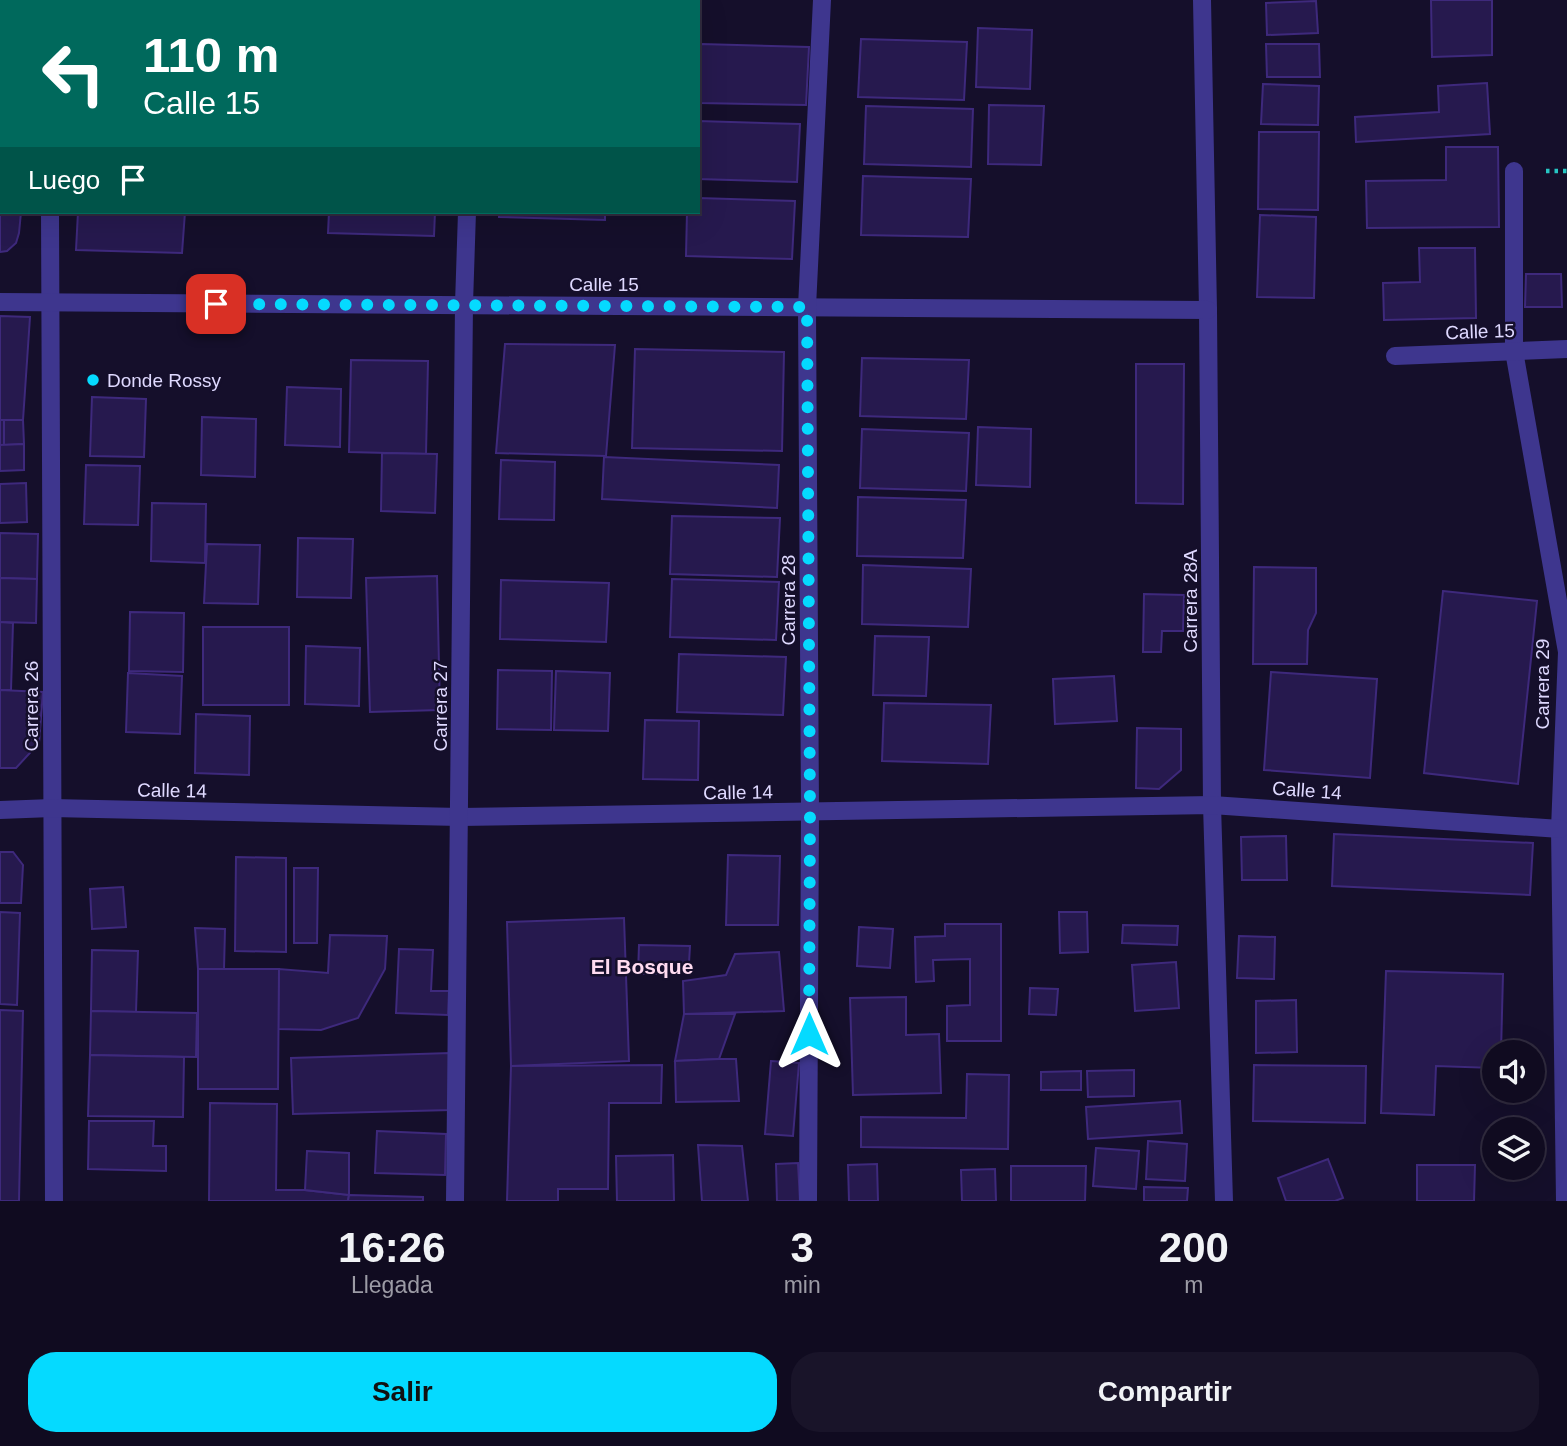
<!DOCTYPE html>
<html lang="es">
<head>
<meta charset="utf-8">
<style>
  :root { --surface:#100b20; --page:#191429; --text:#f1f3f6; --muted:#9c9ba5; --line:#302b3e; --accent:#05daff }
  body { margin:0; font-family:Helvetica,sans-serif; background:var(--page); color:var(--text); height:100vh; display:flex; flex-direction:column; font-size:26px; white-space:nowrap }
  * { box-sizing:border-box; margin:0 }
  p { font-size:23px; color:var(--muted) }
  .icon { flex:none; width:38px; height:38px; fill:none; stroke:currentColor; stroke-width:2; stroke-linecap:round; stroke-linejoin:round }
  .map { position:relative; height:1201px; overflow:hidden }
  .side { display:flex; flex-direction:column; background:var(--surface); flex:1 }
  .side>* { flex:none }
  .hud { position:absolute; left:0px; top:0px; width:700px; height:214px; box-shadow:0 7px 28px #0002,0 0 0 2px var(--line); background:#00695c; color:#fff; overflow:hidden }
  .fabs { position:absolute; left:1482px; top:1040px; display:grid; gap:14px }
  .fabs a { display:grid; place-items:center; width:63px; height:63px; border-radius:50%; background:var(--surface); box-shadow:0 7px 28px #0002,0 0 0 2px var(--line); font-size:35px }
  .pin { position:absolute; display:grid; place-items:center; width:60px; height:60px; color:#fff; margin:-30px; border-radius:14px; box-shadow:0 4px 10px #0006 }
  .me { position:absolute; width:77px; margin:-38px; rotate:0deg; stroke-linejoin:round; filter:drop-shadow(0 0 5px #0008) }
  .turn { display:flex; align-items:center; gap:24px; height:147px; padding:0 28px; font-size:32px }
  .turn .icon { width:91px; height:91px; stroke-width:2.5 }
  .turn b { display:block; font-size:49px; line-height:60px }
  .then { display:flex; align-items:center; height:66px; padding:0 28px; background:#0003; gap:14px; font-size:26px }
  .eta { display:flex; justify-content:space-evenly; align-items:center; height:119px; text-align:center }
  .eta b { font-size:42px; font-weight:700; line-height:49px }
  .action { display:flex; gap:14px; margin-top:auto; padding:14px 28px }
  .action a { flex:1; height:80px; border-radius:28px; background:var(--accent); color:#111; font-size:28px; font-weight:700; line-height:80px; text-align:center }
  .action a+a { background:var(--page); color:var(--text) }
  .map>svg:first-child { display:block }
  .building { fill:#26194e; stroke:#3e297c; stroke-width:2 }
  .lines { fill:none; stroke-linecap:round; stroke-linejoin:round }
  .path { stroke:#26c6c4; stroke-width:4.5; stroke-dasharray:3.5 5; stroke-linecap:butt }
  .minor { stroke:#3e368e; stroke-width:18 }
  .route { stroke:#05daff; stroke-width:12; stroke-dasharray:0 21.6 }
  .poi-dot { fill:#05daff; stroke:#150f2b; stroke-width:2.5 }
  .labels { text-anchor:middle; stroke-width:5; stroke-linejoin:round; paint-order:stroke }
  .street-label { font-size:19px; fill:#dfd9ff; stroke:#150f2b }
  .poi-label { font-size:19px; fill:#dfd9ff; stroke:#150f2b; text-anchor:start }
  .neighbourhood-label { font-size:21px; font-weight:bold; fill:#ffdbf0; stroke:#150f2b }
</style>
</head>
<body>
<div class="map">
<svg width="1567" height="1201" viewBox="0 0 1567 1201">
  <rect width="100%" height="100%" fill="#150f2b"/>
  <g class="building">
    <path d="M0,0H24L2,2V26Z"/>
    <path d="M79,0H186L79,2Z"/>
    <path d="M1431,0H1492V55L1432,57Z"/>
    <path d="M1316,1L1318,33L1267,35L1266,3Z"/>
    <rect x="0" y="26" width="2" height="51"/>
    <path d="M978,28L1032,30L1030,89L976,87Z"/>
    <path d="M861,39L967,42L964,100L858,97Z"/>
    <path d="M701,44L809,47L806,105L700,103Z"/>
    <path d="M1266,44H1319L1320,77H1267Z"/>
    <path d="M1487,83L1490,134L1356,142L1355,117L1439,112L1438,86Z"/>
    <path d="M1263,84L1319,86L1318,125L1261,124Z"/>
    <path d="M989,105L1044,106L1041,165L988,164Z"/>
    <path d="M866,106L973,109L971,167L864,164Z"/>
    <rect x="0" y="109" width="2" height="62"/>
    <path d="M698,121L800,124L797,182L698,179Z"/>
    <path d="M1259,132H1319L1318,210L1258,209Z"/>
    <path d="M1446,147H1498L1499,227L1367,228L1366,181L1446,180Z"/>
    <path d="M0,175H2V212H21L19,233L16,243L7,251L0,252Z"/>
    <path d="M863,176L971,179L968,237L861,235Z"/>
    <path d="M698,198L795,201L792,259L686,256L687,212H698Z"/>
    <path d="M78,212H185L182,253L76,250Z"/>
    <path d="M329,212H435L434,236L328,233Z"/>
    <path d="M499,212H605V220L499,217Z"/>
    <path d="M1260,215L1316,217L1314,298L1257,297Z"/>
    <path d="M1419,248H1475L1476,318L1384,320L1383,283L1420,282Z"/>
    <path d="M1526,274H1561L1562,307H1525Z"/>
    <path d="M0,316L30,317L23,420H0Z"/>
    <path d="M505,344L615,345L606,456L496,453Z"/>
    <path d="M635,349L784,352L782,451L632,448Z"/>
    <path d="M862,358L969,360L966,419L860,416Z"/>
    <path d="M351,360L428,361L426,454L349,452Z"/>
    <path d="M1136,364H1184L1183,504L1136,503Z"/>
    <path d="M287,387L341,389L340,447L285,445Z"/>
    <path d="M92,397L146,399L144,457L90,456Z"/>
    <path d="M202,417L256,419L255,477L201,475Z"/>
    <rect x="0" y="420" width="4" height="25"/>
    <path d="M4,420H23L24,444L4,445Z"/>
    <path d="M978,427L1031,429L1030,487L976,485Z"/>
    <path d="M862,429L969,433L966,491L860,488Z"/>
    <path d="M24,444V470L0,471V445Z"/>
    <path d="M382,453L437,454L435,513L381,511Z"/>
    <path d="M604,457L779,465L777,508L602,499Z"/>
    <path d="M501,460L555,462L554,520L499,519Z"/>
    <path d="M86,465L140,466L138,525L84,524Z"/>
    <path d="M26,483L27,522L0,523V484Z"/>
    <path d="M858,497L966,500L963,558L857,556Z"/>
    <path d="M152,503L206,504L205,563L151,561Z"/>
    <path d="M672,516L780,518L777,577L670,574Z"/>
    <path d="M0,533L38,534L37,579L0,578Z"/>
    <path d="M298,538L353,539L351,598L297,597Z"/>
    <path d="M207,544L260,545L258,604L204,603Z"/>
    <path d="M863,565L971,569L968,627L862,624Z"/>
    <path d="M1254,567L1316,568V613L1308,630L1307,664H1253Z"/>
    <path d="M437,576L440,710L370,712L366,578Z"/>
    <path d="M0,578L37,579L36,623L0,622Z"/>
    <path d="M672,579L779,582L776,640L670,637Z"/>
    <path d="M501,580L609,583L606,642L500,639Z"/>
    <path d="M1443,591L1537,601L1518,784L1424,773Z"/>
    <path d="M1144,594L1184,595L1183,631H1162L1161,652H1143Z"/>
    <path d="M130,612L184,613L183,672L129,671Z"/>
    <path d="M0,622L13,623L11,690H0Z"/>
    <rect x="203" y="627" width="86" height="78"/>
    <path d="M875,636L929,637L926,696L873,695Z"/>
    <path d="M306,646L360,648L359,706L305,704Z"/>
    <path d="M679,654L786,657L783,715L677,712Z"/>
    <path d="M498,670L552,671L551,730L497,729Z"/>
    <path d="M556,671L610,673L608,731L554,730Z"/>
    <path d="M1271,672L1377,679L1370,778L1264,770Z"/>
    <path d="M128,673L182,676L180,734L126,732Z"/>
    <path d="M1114,676L1117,721L1055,724L1053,679Z"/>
    <path d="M0,690L43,692L39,743L16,768H0Z"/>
    <path d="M884,703L991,705L988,764L882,761Z"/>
    <path d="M196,714L250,716L249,775L195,773Z"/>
    <path d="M645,720L699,721L698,780L643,779Z"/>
    <path d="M1137,728L1181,729V770L1159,789L1136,788Z"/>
    <path d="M1334,834L1533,843L1530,895L1332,886Z"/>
    <path d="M1286,836L1287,880H1242L1241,837Z"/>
    <path d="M0,852H13L23,865L21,903H0Z"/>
    <path d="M728,855L780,856L778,925H726Z"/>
    <path d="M236,857L286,858V952L235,951Z"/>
    <path d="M294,868H318L317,943H294Z"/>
    <path d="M123,887L126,927L92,929L90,889Z"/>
    <path d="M0,912L20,913L17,1005L0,1004Z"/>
    <path d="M1059,912H1087L1088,952L1060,953Z"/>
    <path d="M624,918L629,1061L511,1066L507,922Z"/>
    <path d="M945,924H1001V1041H947V1006L970,1005V959L933,960L934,981L916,982L915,937L945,936Z"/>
    <path d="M1123,925L1178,926L1177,945L1122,943Z"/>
    <path d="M859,927L893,929L890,968L857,966Z"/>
    <path d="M195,928L225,929L224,969H198Z"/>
    <path d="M330,935L387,936L385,969L358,1018L321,1030L278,1029L279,969L328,973Z"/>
    <path d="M1239,936L1275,937L1274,979L1237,978Z"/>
    <path d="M639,945L690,946L689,963H675L674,974H638Z"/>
    <path d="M399,949L433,950L431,991H449L448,1015L396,1013Z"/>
    <path d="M92,950L138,951L136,1012L91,1011Z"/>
    <path d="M779,952L784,1011L684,1014L683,981L726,975L735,954Z"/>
    <path d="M1176,962L1179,1008L1135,1011L1132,965Z"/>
    <path d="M198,969H279L278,1089H198Z"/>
    <path d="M1386,971L1503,974L1501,1052H1494V1068L1436,1066L1434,1115L1381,1113Z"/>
    <path d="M1030,988L1058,989L1056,1015L1029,1014Z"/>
    <path d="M906,997V1035L939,1034L941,1093L853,1095L850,998Z"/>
    <path d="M1296,1000L1297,1052L1256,1053V1001Z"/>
    <path d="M0,1010L23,1011L19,1201H0Z"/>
    <path d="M91,1011L197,1013L196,1057L90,1055Z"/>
    <path d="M684,1014H735L719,1059L675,1061Z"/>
    <path d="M450,1053L451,1110L293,1114L291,1058Z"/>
    <path d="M90,1055L184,1057L183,1117L88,1116Z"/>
    <path d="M719,1059H736L739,1101L676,1102L675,1061Z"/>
    <path d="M771,1061L799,1063L793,1136L765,1134Z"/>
    <path d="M662,1065L661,1103H609L608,1189H558V1201H507L511,1066Z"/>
    <path d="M1254,1065L1366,1066L1365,1123L1253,1121Z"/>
    <path d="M1134,1070V1096L1088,1097L1087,1071Z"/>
    <path d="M1081,1071V1090H1041V1072Z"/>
    <path d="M967,1074L1009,1075L1008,1149L861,1147V1117L966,1118Z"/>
    <path d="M1180,1101L1182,1133L1088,1139L1086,1107Z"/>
    <path d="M210,1103L277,1104L276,1190H305L349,1195L348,1201H209Z"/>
    <path d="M89,1121H154L153,1146H166V1171L88,1169Z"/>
    <path d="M377,1131L446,1134L445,1175L375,1173Z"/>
    <path d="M1148,1141L1187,1144L1185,1181L1146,1179Z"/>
    <path d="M698,1145L742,1146L748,1201H702Z"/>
    <path d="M1096,1148L1139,1151L1136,1189L1093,1186Z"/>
    <path d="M307,1151L349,1153V1195L305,1190Z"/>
    <path d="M673,1155L674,1201H617L616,1156Z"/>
    <path d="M1328,1159L1343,1198L1335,1201H1286L1278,1178Z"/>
    <path d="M798,1163L800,1201H777L776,1164Z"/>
    <path d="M877,1164L878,1201H849L848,1165Z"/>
    <path d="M1417,1165H1475L1474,1201H1417Z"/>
    <path d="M1011,1166H1086L1085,1201H1011Z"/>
    <path d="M995,1169L996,1201H962L961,1170Z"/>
    <path d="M1144,1187L1188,1188L1187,1201H1144Z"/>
    <path d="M349,1195L423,1197V1201H348Z"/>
  </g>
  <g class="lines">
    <path class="path" d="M1546,171H1567"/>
    <g class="minor">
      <path d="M49,0V2"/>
      <path d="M1202,0L1208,310L1212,805L1224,1201"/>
      <path d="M475,2V0"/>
      <path d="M1514,171V351L1567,652L1560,829L1565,1201"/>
      <path d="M50,212L54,1201"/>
      <path d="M0,302L1208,310"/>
      <path d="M1395,356L1567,349"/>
      <path d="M0,810L52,808L460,817L1212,805L1560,829"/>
      <path d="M455,1201L464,304L467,212"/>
      <path d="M808,1201L810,812L807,307L822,0"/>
    </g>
  </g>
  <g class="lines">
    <path class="route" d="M216,304L807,307L810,812L809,1034"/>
  </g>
  <circle class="poi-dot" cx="93" cy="380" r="7"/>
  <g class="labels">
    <g class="street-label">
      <text x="604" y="291">Calle 15</text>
      <text transform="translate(1480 331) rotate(-2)" y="7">Calle 15</text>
      <text transform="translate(788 600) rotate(-90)" y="7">Carrera 28</text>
      <text transform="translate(1190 601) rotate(-90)" y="7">Carrera 28A</text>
      <text transform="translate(1542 684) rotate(-90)" y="7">Carrera 29</text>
      <text transform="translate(31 706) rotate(-90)" y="7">Carrera 26</text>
      <text transform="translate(440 706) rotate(-90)" y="7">Carrera 27</text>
      <text transform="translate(172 790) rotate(1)" y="7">Calle 14</text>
      <text transform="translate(1307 790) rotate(4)" y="7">Calle 14</text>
      <text transform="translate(738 792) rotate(-1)" y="7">Calle 14</text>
    </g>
    <g class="poi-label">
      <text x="107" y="387">Donde Rossy</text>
    </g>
    <g class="neighbourhood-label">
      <text x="642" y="974">El Bosque</text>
    </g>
  </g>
</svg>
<div class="fabs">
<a><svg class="icon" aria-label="sound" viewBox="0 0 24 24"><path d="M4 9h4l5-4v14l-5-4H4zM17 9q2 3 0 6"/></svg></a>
<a><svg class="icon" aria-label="layers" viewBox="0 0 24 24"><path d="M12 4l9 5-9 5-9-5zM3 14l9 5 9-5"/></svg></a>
</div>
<div class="pin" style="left:216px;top:304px;background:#d93025"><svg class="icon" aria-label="arrive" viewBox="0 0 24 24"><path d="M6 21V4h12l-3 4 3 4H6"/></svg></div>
<svg class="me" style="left:809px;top:1034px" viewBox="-20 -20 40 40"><path d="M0-17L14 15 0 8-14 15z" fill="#05daff" stroke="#fff" stroke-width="4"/></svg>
<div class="hud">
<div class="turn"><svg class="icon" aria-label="left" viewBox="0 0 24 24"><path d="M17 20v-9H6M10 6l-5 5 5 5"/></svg><div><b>110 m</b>Calle 15</div></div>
<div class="then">Luego<svg class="icon" aria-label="arrive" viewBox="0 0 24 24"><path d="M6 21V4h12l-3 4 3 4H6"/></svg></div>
</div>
</div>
<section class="side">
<div class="eta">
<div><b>16:26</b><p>Llegada</p></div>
<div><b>3</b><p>min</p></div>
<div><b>200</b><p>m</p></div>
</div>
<div class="action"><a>Salir</a><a>Compartir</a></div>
</section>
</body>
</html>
